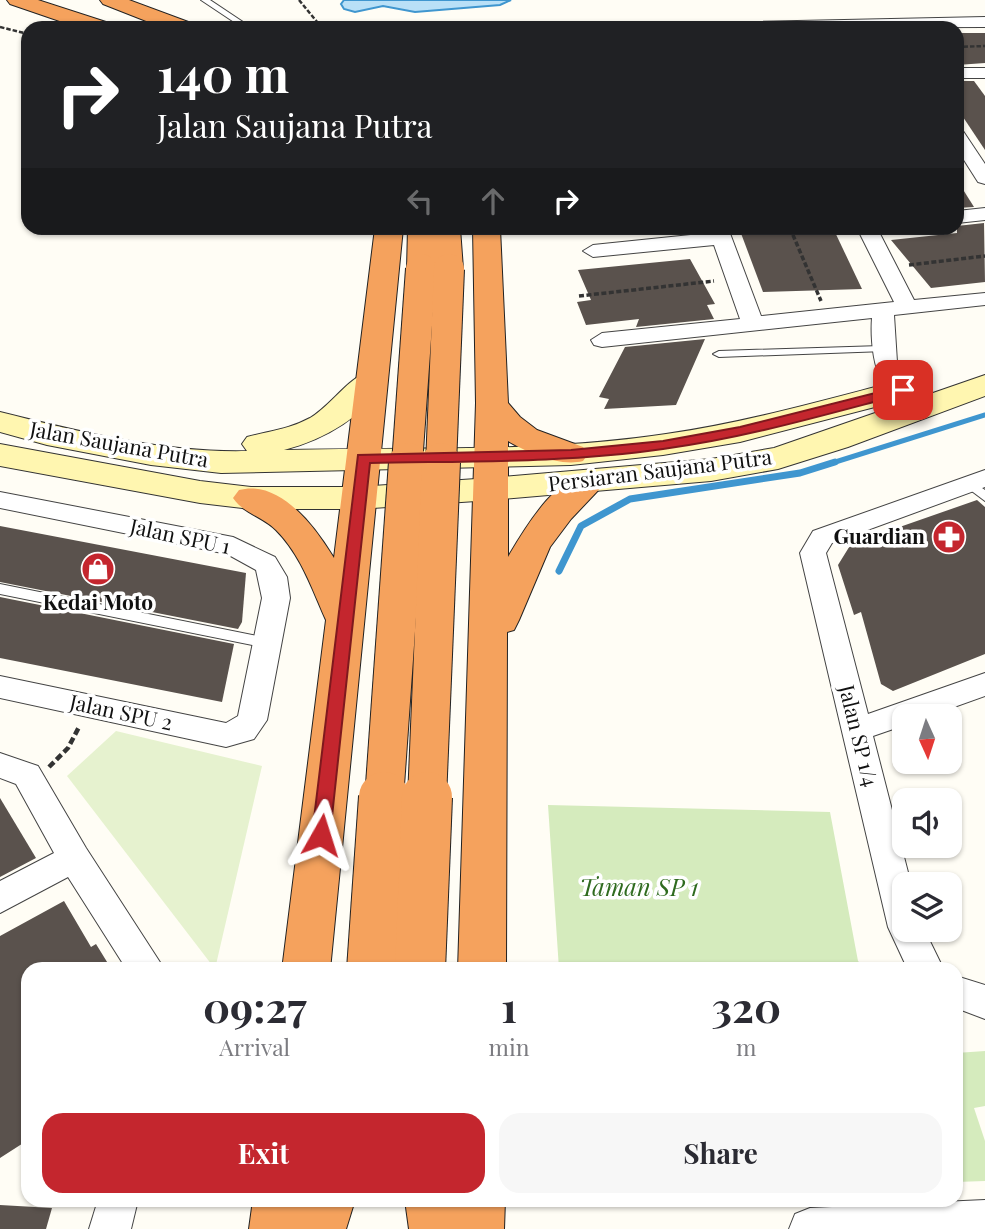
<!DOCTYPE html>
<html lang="en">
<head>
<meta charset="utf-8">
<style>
  :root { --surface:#fff; --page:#f7f7f7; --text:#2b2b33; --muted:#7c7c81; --accent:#c4262e }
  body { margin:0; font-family:"Playfair Display",serif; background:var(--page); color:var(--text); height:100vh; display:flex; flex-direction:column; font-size:26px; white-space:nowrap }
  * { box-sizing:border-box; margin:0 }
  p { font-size:23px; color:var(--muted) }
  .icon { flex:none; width:38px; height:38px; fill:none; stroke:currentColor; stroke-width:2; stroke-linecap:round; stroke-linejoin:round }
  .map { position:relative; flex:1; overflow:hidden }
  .sheet { position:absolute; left:21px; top:962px; width:942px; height:245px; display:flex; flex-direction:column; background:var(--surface); border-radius:21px; box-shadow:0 2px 5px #0004 }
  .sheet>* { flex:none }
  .hud { position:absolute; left:21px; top:21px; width:943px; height:214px; border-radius:21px; box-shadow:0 2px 5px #0004; background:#202124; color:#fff; overflow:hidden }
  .needle { width:46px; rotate:177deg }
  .buttons { position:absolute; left:892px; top:704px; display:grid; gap:14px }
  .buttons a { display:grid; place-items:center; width:70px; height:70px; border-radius:14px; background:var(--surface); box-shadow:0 2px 5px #0004; font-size:35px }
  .pin { position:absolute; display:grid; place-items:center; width:60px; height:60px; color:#fff; margin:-30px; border-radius:14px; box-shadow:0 4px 10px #0006 }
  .me { position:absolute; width:77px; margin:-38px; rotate:6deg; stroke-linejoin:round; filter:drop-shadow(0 0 5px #0008) }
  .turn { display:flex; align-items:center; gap:24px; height:147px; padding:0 21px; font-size:32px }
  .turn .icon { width:91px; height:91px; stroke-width:2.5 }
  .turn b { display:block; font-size:49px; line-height:60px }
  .lanes { display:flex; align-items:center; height:66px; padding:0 21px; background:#0003; justify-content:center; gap:35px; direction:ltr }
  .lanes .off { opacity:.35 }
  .eta { display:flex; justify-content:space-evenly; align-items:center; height:119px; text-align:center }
  .eta b { font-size:42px; font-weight:700; line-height:49px }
  .action { display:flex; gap:14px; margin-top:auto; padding:14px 21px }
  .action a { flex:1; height:80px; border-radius:21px; background:var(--accent); color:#fff; font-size:28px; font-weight:700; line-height:80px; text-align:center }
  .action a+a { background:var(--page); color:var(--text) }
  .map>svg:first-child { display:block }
  .green { fill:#d5ebbd }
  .pitch { fill:#e6f2cf }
  .water { fill:#b9e0f7; stroke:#3f96cf; stroke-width:2 }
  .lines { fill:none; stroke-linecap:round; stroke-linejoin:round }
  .stream-far1 { stroke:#3f96cf; stroke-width:5 }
  .stream { stroke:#3f96cf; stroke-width:7 }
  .building { fill:#5a524d }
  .service-casing { stroke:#444; stroke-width:2 }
  .minor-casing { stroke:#444; stroke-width:2 }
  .secondary-casing { stroke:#333; stroke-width:2 }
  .motorway-casing { stroke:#222; stroke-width:2 }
  .path-far2 { stroke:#333; stroke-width:2.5; stroke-dasharray:4.5 2; stroke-linecap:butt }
  .path-far1 { stroke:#333; stroke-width:3.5; stroke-dasharray:5 2.5; stroke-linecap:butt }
  .path { stroke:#333; stroke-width:4.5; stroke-dasharray:7 3.5; stroke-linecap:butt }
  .service { fill:#fff; fill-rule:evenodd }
  .minor { fill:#fff; fill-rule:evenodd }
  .secondary { fill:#fff6b0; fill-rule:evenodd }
  .motorway { fill:#f5a25d; fill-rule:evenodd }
  .motorway-bridge-far2-casing { stroke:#222; stroke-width:32; stroke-linecap:butt }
  .motorway-bridge-far1-casing { stroke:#222; stroke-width:40; stroke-linecap:butt }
  .motorway-bridge-casing { stroke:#222; stroke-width:52; stroke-linecap:butt }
  .motorway-bridge-far2 { stroke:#f5a25d; stroke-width:30 }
  .motorway-bridge-far1 { stroke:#f5a25d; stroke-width:38 }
  .motorway-bridge { stroke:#f5a25d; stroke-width:50 }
  .route { fill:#c4262e; stroke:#7f191e; stroke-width:2 }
  .labels { text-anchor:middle; stroke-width:7; stroke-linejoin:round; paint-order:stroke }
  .street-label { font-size:21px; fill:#111; stroke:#fff }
  .poi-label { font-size:21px; font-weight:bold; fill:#111; stroke:#fff; text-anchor:end }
  .near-park-label { font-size:24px; font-style:italic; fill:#2f6b1f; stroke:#fff }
</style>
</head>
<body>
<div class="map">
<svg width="985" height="1229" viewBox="0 0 985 1229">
  <rect width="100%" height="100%" fill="#fffdf5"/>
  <g class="green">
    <path d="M548,805L830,812L858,961L866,969H559Z"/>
    <path d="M985,1051V1106L974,1108L985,1141V1181L956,1182V1053Z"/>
  </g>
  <path class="pitch" d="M116,731L262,766L215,969L67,776Z"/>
  <path class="water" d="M344,0H511L500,5L415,12L383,6L355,12L344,9L341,4Z"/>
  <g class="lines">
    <path class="stream-far1" d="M829,464L985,415"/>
    <path class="stream" d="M559,571L581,526L630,499L800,473L835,462"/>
  </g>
  <g class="building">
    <path d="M957,33H985V63L957,65Z"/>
    <path d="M957,81H974L985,96V150L957,108Z"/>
    <path d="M957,180L974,207L957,208Z"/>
    <path d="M984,223L985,282L931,288L891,240L957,233V226Z"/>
    <path d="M739,228H833L862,289L763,292Z"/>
    <path d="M690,259L715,304L707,305L714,319L636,327L639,319L586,325L577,302L591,300L578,270Z"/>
    <path d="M705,339L676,405L604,409L609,399L599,397L625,347Z"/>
    <path d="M977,500L985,507V654L893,691L881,684L861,612L854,615L838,565L851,544Z"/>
    <path d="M0,526L246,573L242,622L238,629L0,582Z"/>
    <path d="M0,597L234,644L222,702L0,658Z"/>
    <path d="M0,798L36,858L0,877Z"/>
    <path d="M64,901L91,947L96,944L112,970H28V1028L21,1032L28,1045V1140L0,1158V936Z"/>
    <path d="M0,1205L52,1208L46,1229H0Z"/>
  </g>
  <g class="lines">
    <defs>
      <g id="service">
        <path d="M201,0H210L252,28H243Z"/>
        <path d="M881,346L885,347V351L719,357L713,354L719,351Z"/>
        <path d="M969,479L985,490V501L965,486L963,483L965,480Z"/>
        <path d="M0,584L267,638L274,643L267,648L0,594Z"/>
      </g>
      <g id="minor">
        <path d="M985,17V27L696,28L704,23Z"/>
        <rect x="957" y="68" width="28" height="10"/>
        <path d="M957,130L963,131L985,164V184L978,182L957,149Z"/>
        <path d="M985,208V220L957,223V211Z"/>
        <path d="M708,228H728L761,316L894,302L857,228H877L914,300L985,293V305L894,315L897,362L915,390L911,395C874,404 870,342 872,318L602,347L594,345L591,340L602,333L740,319L714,245L593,257L583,251L593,245L710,233Z"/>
        <path d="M985,470V487L832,543L826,553L868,714L985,673V696L929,716H905V725L873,736L911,884H905V929H924L944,970H908L888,927L800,553L813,531Z"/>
        <path d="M0,492L233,537L275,557L287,577L290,598L267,720L254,739L226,747L0,698V676L226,723L238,716L262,598L256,570L227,554L0,508Z"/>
        <path d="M0,753L38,766L86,848L165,970H127L68,877L0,913V881L54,853L16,784L0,778Z"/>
        <path d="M956,976L985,985V1019L956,1008Z"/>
        <path d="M98,1200H138L131,1229H89Z"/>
        <path d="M985,1200V1229H789L795,1214L810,1208Z"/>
      </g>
      <g id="secondary">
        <path d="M371,371L382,374L387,381C361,418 326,439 284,450C410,447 540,453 666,434C750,422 831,398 914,377L925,380L930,387L925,394L740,442L663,455L571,465L221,473L151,465L47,445L0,432V412C80,432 164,453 247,451L242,444L247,437C269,431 290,429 310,418C332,405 348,377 371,371Z"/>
        <path d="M985,375V396L848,447L778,469L711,481L491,500L358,509H251L200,503L0,466V444L200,481L251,487H358L491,478L711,459L774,448Z"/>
      </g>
      <g id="motorway">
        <path d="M7,0H38L109,23L112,28H80L10,4Z"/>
        <path d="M100,0H129L191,23L194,28H164L103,4Z"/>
        <path d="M375,228H403L330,970H282L326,620C312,589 301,555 276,530C263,517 243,513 233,498L239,490C280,479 315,527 334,558Z"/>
        <path d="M408,228H460L463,269L459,275L449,278L439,275L435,269L431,275L421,278L411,275L407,269Z"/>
        <path d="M473,228H500L508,403L520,417L537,430L583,447L588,454L583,461C560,467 528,453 508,441V557C525,528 563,463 602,473L607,481L571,519L550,547L519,620L514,630L507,632L506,970H458L476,403Z"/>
        <path d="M253,1200H355L346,1229H249Z"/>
        <path d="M405,1200H505L504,1229H409Z"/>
      </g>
    </defs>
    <use href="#service" class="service-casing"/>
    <use href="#minor" class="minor-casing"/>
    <use href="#secondary" class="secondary-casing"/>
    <use href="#motorway" class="motorway-casing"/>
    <g class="path-far2">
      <path d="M299,0L322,28"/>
      <path d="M0,27L28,34"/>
      <path d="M957,47L985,46"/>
    </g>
    <g class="path-far1">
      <path d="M790,228L821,301"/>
      <path d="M909,265L985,256"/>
      <path d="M579,296L714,281"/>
    </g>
    <path class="path" d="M49,767L68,748L79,727"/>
    <use href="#service" class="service"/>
    <use href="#minor" class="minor"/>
    <use href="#secondary" class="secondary"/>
    <use href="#motorway" class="motorway"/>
    <defs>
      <g id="motorway-bridge-far2">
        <path d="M407,464L421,269"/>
        <path d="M441,464L449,269"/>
      </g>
      <g id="motorway-bridge-far1">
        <path d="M384,799L408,462"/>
        <path d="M427,799L441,462"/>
      </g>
      <g id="motorway-bridge">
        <path d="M372,970L384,797"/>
        <path d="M420,970L427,797"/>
      </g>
    </defs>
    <use href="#motorway-bridge-far2" class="motorway-bridge-far2-casing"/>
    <use href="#motorway-bridge-far1" class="motorway-bridge-far1-casing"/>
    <use href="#motorway-bridge" class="motorway-bridge-casing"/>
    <use href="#motorway-bridge-far2" class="motorway-bridge-far2"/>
    <use href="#motorway-bridge-far1" class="motorway-bridge-far1"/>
    <use href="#motorway-bridge" class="motorway-bridge"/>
  </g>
  <path class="route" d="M903,386L908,387V393C827,414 746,438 663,449C566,463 467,461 370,463L330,835L328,840H314L312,835L358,455L571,450L663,441L740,427Z"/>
  <defs>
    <symbol id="pharmacy-disc" viewBox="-11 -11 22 22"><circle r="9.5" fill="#c4262e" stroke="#fff"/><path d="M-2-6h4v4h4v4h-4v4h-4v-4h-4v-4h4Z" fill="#fff"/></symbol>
    <symbol id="shop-disc" viewBox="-11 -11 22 22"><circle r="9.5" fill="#c4262e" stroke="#fff"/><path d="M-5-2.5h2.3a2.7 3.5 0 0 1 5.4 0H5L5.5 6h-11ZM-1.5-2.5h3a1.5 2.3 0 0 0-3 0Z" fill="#fff"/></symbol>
  </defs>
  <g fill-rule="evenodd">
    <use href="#pharmacy-disc" x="930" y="518" width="38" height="38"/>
    <use href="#shop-disc" x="79" y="550" width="38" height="38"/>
  </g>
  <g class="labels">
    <g class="street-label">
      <text transform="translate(119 445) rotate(10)" y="7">Jalan Saujana Putra</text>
      <text transform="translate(660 471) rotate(-7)" y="7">Persiaran Saujana Putra</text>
      <text transform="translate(180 537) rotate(12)" y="7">Jalan SPU 1</text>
      <text transform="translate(121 713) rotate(12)" y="7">Jalan SPU 2</text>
      <text transform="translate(858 736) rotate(76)" y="7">Jalan SP 1/4</text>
    </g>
    <g class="poi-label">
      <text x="925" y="544">Guardian</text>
      <text x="98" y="610" text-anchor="middle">Kedai Moto</text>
    </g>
    <g class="near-park-label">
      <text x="639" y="896">Taman SP 1</text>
    </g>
  </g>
</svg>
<div class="buttons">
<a><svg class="needle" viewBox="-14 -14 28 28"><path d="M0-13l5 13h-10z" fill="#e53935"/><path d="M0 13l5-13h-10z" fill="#7c7c81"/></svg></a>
<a><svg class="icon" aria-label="sound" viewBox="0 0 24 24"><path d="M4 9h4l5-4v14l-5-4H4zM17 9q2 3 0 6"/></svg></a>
<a><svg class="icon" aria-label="layers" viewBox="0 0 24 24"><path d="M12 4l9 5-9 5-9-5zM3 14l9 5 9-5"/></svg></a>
</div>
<div class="pin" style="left:903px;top:390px;background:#d93025"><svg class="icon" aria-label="arrive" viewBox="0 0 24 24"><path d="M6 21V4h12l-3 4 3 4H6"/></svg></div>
<svg class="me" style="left:321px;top:835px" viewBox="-20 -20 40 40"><path d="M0-17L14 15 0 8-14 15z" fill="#c4262e" stroke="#fff" stroke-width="4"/></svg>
<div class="hud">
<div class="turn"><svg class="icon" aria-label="right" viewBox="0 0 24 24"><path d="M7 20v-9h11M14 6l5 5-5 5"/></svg><div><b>140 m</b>Jalan Saujana Putra</div></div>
<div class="lanes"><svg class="icon off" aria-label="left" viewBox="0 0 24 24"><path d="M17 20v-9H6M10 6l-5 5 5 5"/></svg><svg class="icon off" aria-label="ahead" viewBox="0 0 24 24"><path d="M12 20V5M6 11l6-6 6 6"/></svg><svg class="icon" aria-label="right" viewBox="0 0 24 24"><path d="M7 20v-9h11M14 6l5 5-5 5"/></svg></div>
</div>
<section class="sheet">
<div class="eta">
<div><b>09:27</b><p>Arrival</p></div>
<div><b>1</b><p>min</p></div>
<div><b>320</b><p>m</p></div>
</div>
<div class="action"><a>Exit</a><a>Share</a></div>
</section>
</div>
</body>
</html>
